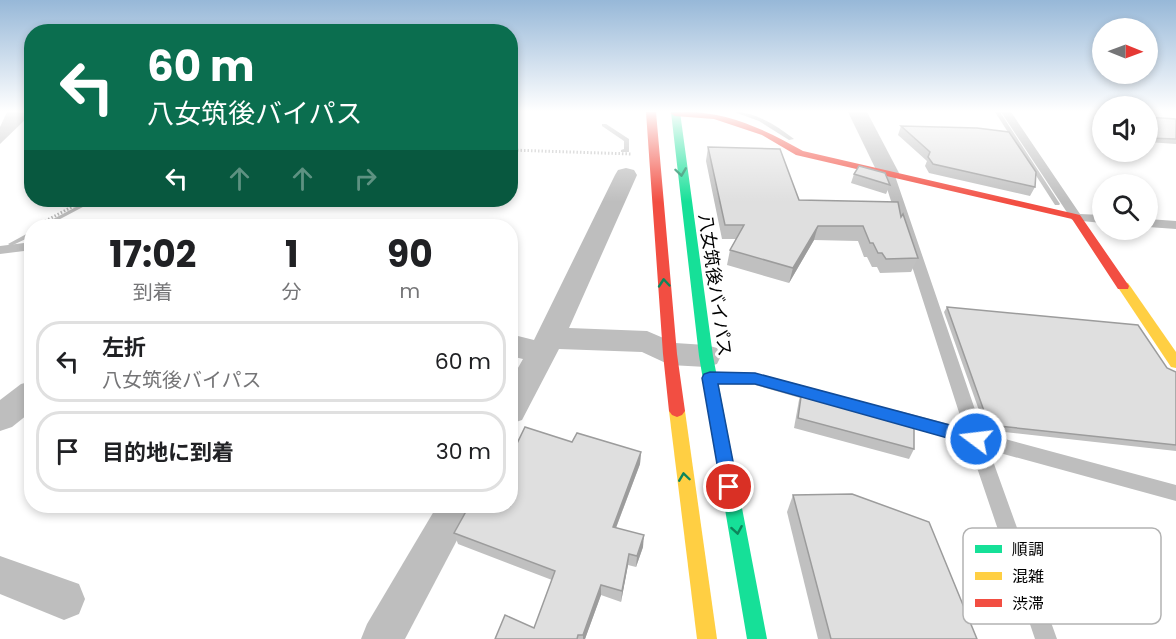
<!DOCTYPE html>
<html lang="ja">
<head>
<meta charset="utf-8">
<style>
  :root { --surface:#fff; --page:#f6f6f6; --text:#202124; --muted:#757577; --line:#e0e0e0 }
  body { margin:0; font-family:Poppins,"Noto Sans JP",sans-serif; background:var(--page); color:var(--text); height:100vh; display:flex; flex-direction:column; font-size:22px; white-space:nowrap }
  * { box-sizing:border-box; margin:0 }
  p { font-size:20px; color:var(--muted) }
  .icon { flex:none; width:33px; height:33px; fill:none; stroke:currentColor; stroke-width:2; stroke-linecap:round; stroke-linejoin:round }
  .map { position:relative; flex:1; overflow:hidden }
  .panel { position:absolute; left:24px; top:219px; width:494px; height:294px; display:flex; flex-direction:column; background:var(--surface); border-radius:24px; box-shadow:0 3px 9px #0003 }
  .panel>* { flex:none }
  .banner { position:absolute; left:24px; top:24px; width:494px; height:183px; border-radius:24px; box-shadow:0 3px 9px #0003; background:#0b6e4f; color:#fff; overflow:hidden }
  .needle { width:39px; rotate:91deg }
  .buttons { position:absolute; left:1092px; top:18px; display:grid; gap:12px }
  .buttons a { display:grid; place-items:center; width:66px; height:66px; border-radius:50%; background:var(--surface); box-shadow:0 3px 9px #0003; font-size:30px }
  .pin { position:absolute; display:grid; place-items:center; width:51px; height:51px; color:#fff; margin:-26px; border:3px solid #fff; border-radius:50%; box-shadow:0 2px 6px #0007 }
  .me { position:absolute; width:66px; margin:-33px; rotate:285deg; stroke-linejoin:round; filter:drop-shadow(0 0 4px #0008) }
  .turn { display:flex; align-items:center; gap:21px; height:126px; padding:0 24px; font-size:27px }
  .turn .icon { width:78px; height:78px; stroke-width:2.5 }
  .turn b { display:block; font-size:42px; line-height:51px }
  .lanes { display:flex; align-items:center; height:57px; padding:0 24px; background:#0003; justify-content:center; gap:30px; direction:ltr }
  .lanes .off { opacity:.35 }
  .eta { display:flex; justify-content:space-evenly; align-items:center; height:102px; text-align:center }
  .eta b { font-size:36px; font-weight:700; line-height:42px }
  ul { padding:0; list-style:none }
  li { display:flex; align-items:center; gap:18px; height:81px; margin:0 12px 9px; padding:0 12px; border:3px solid var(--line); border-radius:24px }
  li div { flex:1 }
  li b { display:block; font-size:22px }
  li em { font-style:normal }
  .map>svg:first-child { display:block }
  .water { fill:#bfbfbf }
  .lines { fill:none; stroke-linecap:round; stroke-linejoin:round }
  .stream { fill:#bfbfbf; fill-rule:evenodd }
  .path { stroke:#b9b9b9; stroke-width:3; stroke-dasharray:1.5 2; stroke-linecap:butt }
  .lane { fill:#bebebe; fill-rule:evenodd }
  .street { fill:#bebebe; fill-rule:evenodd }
  .fast { fill:#16e098; fill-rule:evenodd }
  .slow { fill:#ffcf43; fill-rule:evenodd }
  .jam { fill:#f24e42; fill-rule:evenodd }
  .wall { fill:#c0c0c0 }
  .shaded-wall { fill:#9c9c9c }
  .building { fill:#dfdfdf; stroke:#9c9c9c; stroke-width:1.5 }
  .oneway { stroke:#0d865b }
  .route { fill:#1a73e8; stroke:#114b97; stroke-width:1.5 }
  .labels { text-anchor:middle; stroke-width:6; stroke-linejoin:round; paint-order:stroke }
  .street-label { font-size:18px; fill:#000; stroke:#fff }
  .key { fill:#fff; stroke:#b2b2b2; stroke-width:1.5 }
  .key-label { font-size:16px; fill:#000 }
</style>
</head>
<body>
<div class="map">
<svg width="1176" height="639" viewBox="0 0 1176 639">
  <rect width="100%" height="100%" fill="#fff"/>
  <path class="water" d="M7,112L32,113L0,144V127Z"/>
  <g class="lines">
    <g class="stream">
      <path d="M734,112C756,112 777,126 794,139L789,140L759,121Z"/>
      <path d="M995,112H1000L1060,204L1059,205H1055Z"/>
      <path d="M602,124H606L629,139V152H621V150L624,149V141L602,126Z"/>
      <path d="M89,200H96L47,226H40Z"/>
      <path d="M32,231V236L13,245L11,246L8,244Z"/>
    </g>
    <g class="path">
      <path d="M510,150L632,154"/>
      <path d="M36,226L85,200"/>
    </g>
    <g class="lane">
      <path d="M1001,112H1011L1080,214L1102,215V223L1072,220Z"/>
      <path d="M888,170L894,173L983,433L1176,485V501L989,450L1057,639H1035L969,444L890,422L887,417L890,412L896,410L964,428L882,173Z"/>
      <path d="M1148,219L1176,221V229L1148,227Z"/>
      <path d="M32,242V250L0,254V246Z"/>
      <path d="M710,372L755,373L827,392L829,397L827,402L821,404L755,385L710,384L704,382L702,378L704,374Z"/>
    </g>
    <g class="street">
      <path d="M848,112H867L899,173L896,178L888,180L880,178Z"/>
      <path d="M626,168L634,170L637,175L569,328L647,331L675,343L706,345L717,348L721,356L717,364L706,367L670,365L642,352L559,349L522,420L510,424V382L523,359L510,356V334L534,340L615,175L618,170Z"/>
      <path d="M32,381V411L12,427L0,431V400L21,384Z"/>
      <path d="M437,506H475L405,639H361L367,624Z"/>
      <path d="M0,556L79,584L85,599L79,614L64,620L0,594Z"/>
    </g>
    <path class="fast" d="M671,112H680L713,356L767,639H747L699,356Z"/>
    <g class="slow">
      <path d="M1123,282L1128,283L1176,352V368L1171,367L1117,286Z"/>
      <path d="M677,405L682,407L685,411L717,639H697L669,411L672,407Z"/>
    </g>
    <g class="jam">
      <path d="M646,112H656L677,354L685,411L682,415L677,417L672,415L669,411L663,354Z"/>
      <path d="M670,113C719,107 762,128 803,151L1080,215L1129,286L1128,289H1118L1072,219L796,155L762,135L714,119L675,116Z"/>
    </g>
  </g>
  <g class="wall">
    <path d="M1148,117L1176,119V144L1148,142Z"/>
    <path d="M901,126L1035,187L1030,196L929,173L925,166L927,161L898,135Z"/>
    <path d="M708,147L799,200L901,217L918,258L911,272L880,273L877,267H872L867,257H864L858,241L814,240L789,283L727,265L730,250L736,239H722L706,161Z"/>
    <path d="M854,174L890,185L886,194L851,183Z"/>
    <path d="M947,307L1167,368L1176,372V451L986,430L944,312Z"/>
    <path d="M802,390L914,449L909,459L794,428L799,400Z"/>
    <path d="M572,442L641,452L640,464L616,528L643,547L636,567L628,565L621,602L601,595L585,639H495L534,628L552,580L458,544L454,533L510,506Z"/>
    <path d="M793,495L977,639H818L787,512Z"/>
  </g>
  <g class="shaded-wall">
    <path d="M818,226L814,240L789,283L793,268Z"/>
    <path d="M641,452L640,464L612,538L613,527Z"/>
    <path d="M644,535L643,547L636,567L637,556Z"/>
    <path d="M629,554L628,565L621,602L622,591Z"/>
    <path d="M601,585V595L585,639H583V635Z"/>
  </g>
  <g class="building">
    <path d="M1148,117L1176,119V139L1148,138Z"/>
    <path d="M901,126L977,128L1009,132L1036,172L1035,187L933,164L928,157L930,152Z"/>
    <path d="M708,147L780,149L799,200L898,202L901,217L903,214L918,258L886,259L882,253H878L873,243H870L863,226H818L793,268L730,250L744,225H725Z"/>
    <path d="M859,166L885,173L890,185L854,174Z"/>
    <path d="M947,307L1138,325L1167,368L1176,372V445L989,425Z"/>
    <path d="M802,390L914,420V449L798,418Z"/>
    <path d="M525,427L572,442L577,433L641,452L613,527L644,535L637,556L629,554L622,591L601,585L583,635H578L577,639H495L505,615L534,628L555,571L454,533L469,506H510V458Z"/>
    <path d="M852,494L929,522L977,639H831L793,495Z"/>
  </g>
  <defs><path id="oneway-chevron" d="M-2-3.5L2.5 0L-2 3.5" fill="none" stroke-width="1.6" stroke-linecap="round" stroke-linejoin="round" transform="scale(1.5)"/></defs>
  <g class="oneway">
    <use href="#oneway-chevron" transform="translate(681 172) rotate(82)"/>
    <use href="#oneway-chevron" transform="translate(664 283) rotate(-95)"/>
    <use href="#oneway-chevron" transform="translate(684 477) rotate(-98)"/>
    <use href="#oneway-chevron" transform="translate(737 530) rotate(80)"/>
  </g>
  <linearGradient id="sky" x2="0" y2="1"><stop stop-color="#97b8d8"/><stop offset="0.55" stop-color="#fff"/><stop offset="1" stop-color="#fff" stop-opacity="0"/></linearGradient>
  <rect width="1176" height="202" fill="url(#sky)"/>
  <path class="route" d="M710,372L755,373L976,432L981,434L984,439L981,444L976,446L755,384H718L738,487L735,492L729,494L723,492L721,487L702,378L704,374Z"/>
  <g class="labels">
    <g class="street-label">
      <text transform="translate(715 285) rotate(82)" y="6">八女筑後バイパス</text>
    </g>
  </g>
  <rect x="963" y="528" width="198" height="96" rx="9" class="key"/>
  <rect x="975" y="545" width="27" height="8" fill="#16e098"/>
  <rect x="975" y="572" width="27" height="8" fill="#ffcf43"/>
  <rect x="975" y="599" width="27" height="8" fill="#f24e42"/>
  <g class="key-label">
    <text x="1012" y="555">順調</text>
    <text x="1012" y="582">混雑</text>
    <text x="1012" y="609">渋滞</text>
  </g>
</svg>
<div class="buttons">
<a><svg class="needle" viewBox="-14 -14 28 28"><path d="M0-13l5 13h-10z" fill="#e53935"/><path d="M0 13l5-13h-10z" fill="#757577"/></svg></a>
<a><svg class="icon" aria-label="sound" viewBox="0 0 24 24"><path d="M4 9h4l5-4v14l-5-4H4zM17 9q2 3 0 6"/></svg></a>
<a><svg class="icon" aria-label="search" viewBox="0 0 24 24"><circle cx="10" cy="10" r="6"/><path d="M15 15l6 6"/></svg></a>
</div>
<div class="pin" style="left:729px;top:487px;background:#d93025"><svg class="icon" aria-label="arrive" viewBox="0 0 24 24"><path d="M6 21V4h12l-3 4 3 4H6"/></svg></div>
<svg class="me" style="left:976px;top:439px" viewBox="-20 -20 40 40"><circle r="17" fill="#1a73e8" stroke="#fff" stroke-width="3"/><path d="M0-11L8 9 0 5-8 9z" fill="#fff"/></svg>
<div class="banner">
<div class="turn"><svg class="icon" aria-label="left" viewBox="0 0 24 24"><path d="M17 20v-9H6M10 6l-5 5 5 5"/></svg><div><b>60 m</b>八女筑後バイパス</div></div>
<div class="lanes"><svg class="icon" aria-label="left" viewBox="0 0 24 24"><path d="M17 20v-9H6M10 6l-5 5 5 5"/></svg><svg class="icon off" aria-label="ahead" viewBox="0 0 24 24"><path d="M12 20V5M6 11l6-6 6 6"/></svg><svg class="icon off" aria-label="ahead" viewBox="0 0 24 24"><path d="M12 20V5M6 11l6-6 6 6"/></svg><svg class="icon off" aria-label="right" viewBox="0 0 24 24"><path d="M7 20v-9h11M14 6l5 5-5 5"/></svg></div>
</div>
<section class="panel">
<div class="eta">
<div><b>17:02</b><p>到着</p></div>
<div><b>1</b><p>分</p></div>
<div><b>90</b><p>m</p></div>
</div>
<ul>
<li><svg class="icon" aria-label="left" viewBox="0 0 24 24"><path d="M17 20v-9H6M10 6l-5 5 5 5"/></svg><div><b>左折</b><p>八女筑後バイパス</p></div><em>60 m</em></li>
<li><svg class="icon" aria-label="arrive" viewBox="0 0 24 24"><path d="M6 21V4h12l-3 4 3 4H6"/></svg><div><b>目的地に到着</b></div><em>30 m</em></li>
</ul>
</section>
</div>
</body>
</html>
